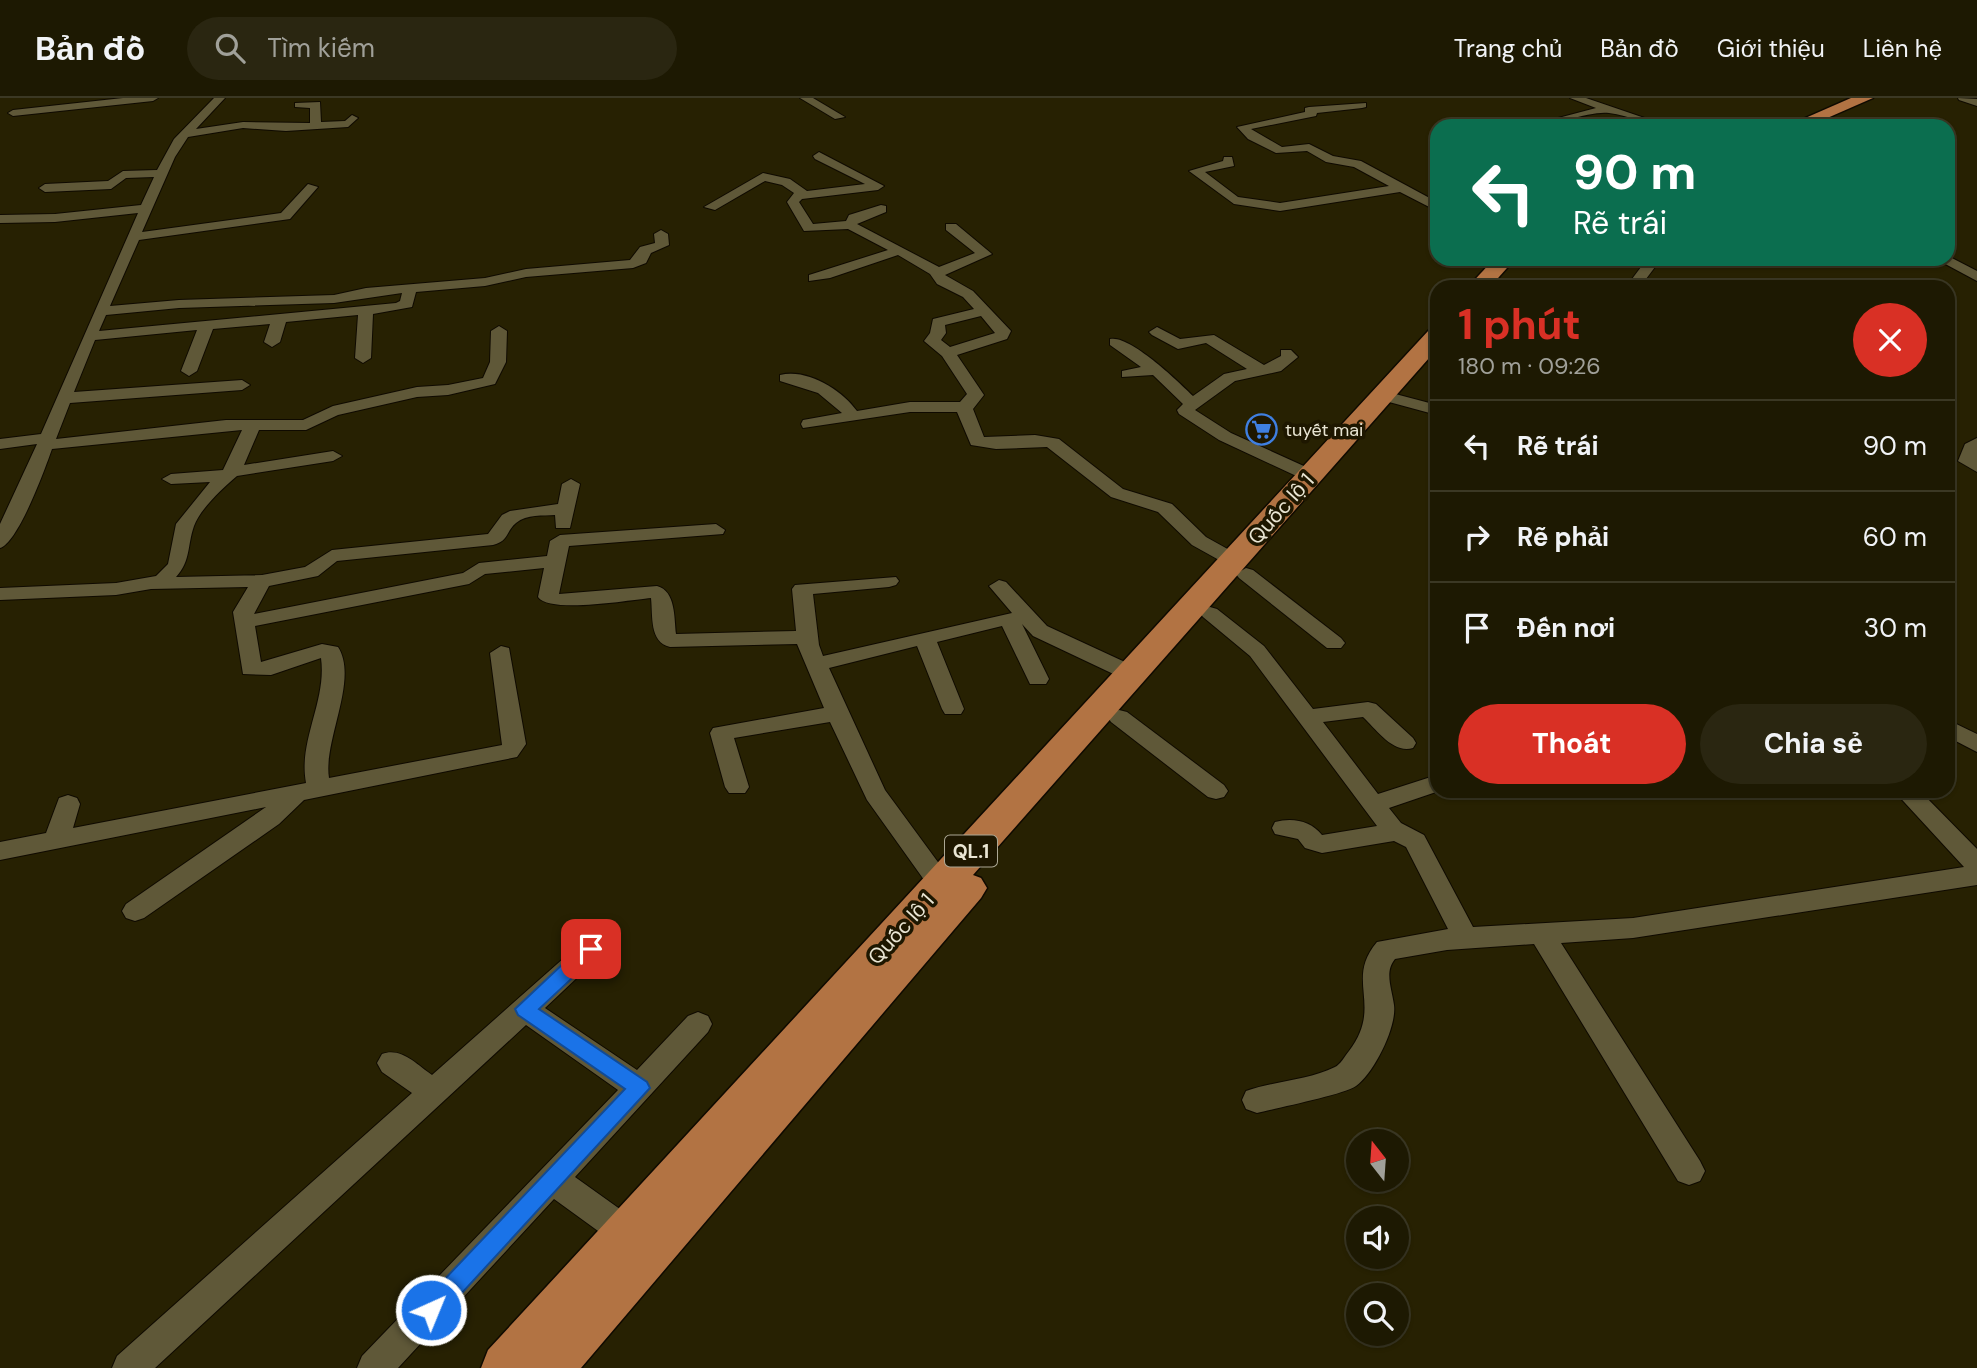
<!DOCTYPE html>
<html lang="vi">
<head>
<meta charset="utf-8">
<style>
  :root { --surface:#1d1902; --page:#2a2611; --text:#f1f3f6; --muted:#a0a099; --line:#3b3824; --accent:#d93025 }
  body { margin:0; font-family:"DM Sans",sans-serif; background:var(--page); color:var(--text); height:100vh; display:flex; flex-direction:column; font-size:26px; white-space:nowrap }
  * { box-sizing:border-box; margin:0 }
  p { font-size:23px; color:var(--muted) }
  .icon { flex:none; width:38px; height:38px; fill:none; stroke:currentColor; stroke-width:2; stroke-linecap:round; stroke-linejoin:round }
  .map { position:relative; flex:1; overflow:hidden }
  .panel { position:absolute; left:1430px; top:182px; width:525px; height:518px; display:flex; flex-direction:column; background:var(--surface); border-radius:21px; box-shadow:0 2px 5px #0004,0 0 0 2px var(--line) }
  .panel>* { flex:none }
  .top-card { position:absolute; left:1430px; top:21px; width:525px; height:147px; border-radius:21px; box-shadow:0 2px 5px #0004,0 0 0 2px var(--line); background:#0b6e4f; color:#fff; overflow:hidden }
  .needle { width:46px; rotate:343deg }
  .controls { position:absolute; left:1346px; top:1031px; display:grid; gap:14px }
  .controls a { display:grid; place-items:center; width:63px; height:63px; border-radius:50%; background:var(--surface); box-shadow:0 2px 5px #0004,0 0 0 2px var(--line); font-size:35px }
  .pin { position:absolute; display:grid; place-items:center; width:60px; height:60px; color:#fff; margin:-30px; border-radius:14px; box-shadow:0 4px 10px #0006 }
  .me { position:absolute; width:77px; margin:-38px; rotate:44deg; stroke-linejoin:round; filter:drop-shadow(0 0 5px #0008) }
  .turn { display:flex; align-items:center; gap:24px; height:147px; padding:0 28px; font-size:32px }
  .turn .icon { width:91px; height:91px; stroke-width:2.5 }
  .turn b { display:block; font-size:49px; line-height:60px }
  .round { display:grid; place-items:center; flex:none; width:74px; height:74px; border-radius:37px; background:var(--page) }
  .summary { display:flex; align-items:center; justify-content:space-between; height:119px; padding:0 28px }
  h1 { font-size:42px; font-weight:700; line-height:52px; color:var(--accent) }
  .button { display:flex; gap:14px; margin-top:auto; padding:14px 28px }
  .button a { flex:1; height:80px; border-radius:42px; background:var(--accent); color:#fff; font-size:28px; font-weight:700; line-height:80px; text-align:center }
  .button a+a { background:var(--page); color:var(--text) }
  ul { padding:0; list-style:none }
  li { display:flex; align-items:center; gap:21px; height:91px; padding:0 28px; border-top:2px solid var(--line) }
  li div { flex:1 }
  li b { display:block; font-size:26px }
  li em { font-style:normal }
  header { display:flex; align-items:center; gap:42px; box-sizing:border-box; height:98px; padding:0 35px; background:var(--surface); border-bottom:2px solid var(--line) }
  header strong { font-size:33px }
  nav { display:flex; gap:38px; margin-inline-start:auto; font-size:24px }
  .search { width:490px; height:63px; background:var(--page); display:flex; align-items:center; gap:18px; box-sizing:border-box; padding:0 24px; border-radius:38px; color:var(--muted); font-size:26px }
  .map>svg:first-child { display:block }
  .lines { fill:none; stroke-linecap:round; stroke-linejoin:round }
  .minor-casing { stroke:#0f0a00; stroke-width:2 }
  .highway-casing { stroke:#0f0a00; stroke-width:3 }
  .minor { fill:#5f5838; fill-rule:evenodd }
  .highway { fill:#b27343; fill-rule:evenodd }
  .route { fill:#1a73e8; stroke:#114b97; stroke-width:2 }
  .labels { text-anchor:middle; stroke-width:7; stroke-linejoin:round; paint-order:stroke }
  .far-poi-label { font-size:18px; fill:#e9e5d3; stroke:#1e1700; text-anchor:start }
  .shield { fill:#1e1700; stroke:#aca794; stroke-width:2 }
  .shield-label { font-size:19px; font-weight:bold; fill:#e9e5d3 }
  .street-label { font-size:21px; fill:#e9e5d3; stroke:#1e1700 }
</style>
</head>
<body>
<header>
<strong>Bản đồ</strong>
<div class="search"><svg class="icon" aria-label="search" viewBox="0 0 24 24"><circle cx="10" cy="10" r="6"/><path d="M15 15l6 6"/></svg>Tìm kiếm</div>
<nav><a>Trang chủ</a><a>Bản đồ</a><a>Giới thiệu</a><a>Liên hệ</a></nav>
</header>
<div class="map">
<svg width="1977" height="1270" viewBox="0 0 1977 1270">
  <rect width="100%" height="100%" fill="#272102"/>
  <g class="lines">
    <defs>
      <g id="minor">
        <path d="M123,0H158L153,3L13,18L8,15L13,12Z"/>
        <path d="M214,0H225L196,31L243,24L310,25V10L295,9V5L320,4L321,24L345,23L352,17L358,20L348,29L286,33L243,30L188,39L175,59L142,134L281,115L308,86L318,89L290,121L139,142L110,208L179,202L334,197L366,190L485,180L526,171L630,162L640,149L655,145L654,136L661,132L668,136L669,147L651,155L646,165L633,170L526,179L485,188L416,194L412,209L373,216L371,260L363,265L355,260L358,217L286,224L280,244L272,249L264,244L270,226L213,231L197,273L189,278L181,273L197,232L95,242L74,294L242,282L250,287L242,292L70,305L56,341L226,322H303L333,308L417,289L448,287L483,280L490,264L491,233L499,228L507,233L506,264L495,286L448,297L417,299L338,317L306,332H259L244,367L333,353L342,358L333,363L237,378C223,390 200,411 194,428C187,448 191,463 176,479L262,477L305,469L332,452L488,436L502,417L510,413L558,406L562,386L571,381L580,386L570,430H556L555,417C543,418 527,416 516,425C506,433 509,443 493,447L337,463L318,478L269,488L254,516L463,475L479,465L547,458L550,443L560,437L716,426L725,432L723,436L569,448L559,496L657,488C676,493 674,520 676,536L796,533L792,491L795,487L896,479L899,483L896,487L889,489L813,496L819,547L823,558L1012,515L989,488L999,482L1006,484L1047,528L1140,571L1143,576L1132,583L1124,581L1033,538L1022,526L1049,581L1046,586H1030L1002,528L937,544L964,611L961,616H945L942,611L917,548L829,570L885,692L954,786L950,793L941,796L932,793L867,702L830,624L734,640L749,689L745,695H729L725,689L710,635L713,630L824,610L797,546L670,549C649,544 653,518 651,500C629,502 550,516 538,499L544,470L485,476L469,486L255,528L261,564L322,546L338,549C359,581 323,643 329,680L502,647L490,555L501,548L509,550L526,646L517,659L304,702L279,726L144,820L135,823L126,820L122,813L126,806L266,709L0,762V744L46,735L59,700L68,697L77,700L80,706L73,730L306,685C298,642 327,603 321,560L271,577L243,576L233,514L248,489L151,491L116,497L0,502V490L116,485L156,478L168,466L176,426L210,384L171,386L162,381L171,376L223,372L242,332L52,351C45,371 18,445 0,450V426L37,346L0,351V341L41,336L138,115L55,124L0,125V117L55,116L141,107L154,79L126,80L111,91L45,94L39,90L45,86L108,83L123,73L157,72L174,41ZM402,195L400,203L396,205L99,233L106,217L179,210L334,205Z"/>
        <path d="M800,0H813L845,19L835,21Z"/>
        <path d="M1570,0H1586L1668,28C1646,28 1630,17 1609,15C1593,12 1552,28 1528,28L1596,10Z"/>
        <path d="M1958,0L1977,1V8L1959,2Z"/>
        <path d="M1366,5V9L1362,10L1317,15L1316,18L1251,31L1282,49L1309,46L1333,58L1361,63L1437,104V113L1400,94L1280,113L1234,106L1189,73L1223,63L1224,59H1232L1234,68L1205,74L1238,99L1280,105L1389,88L1354,69L1326,64L1307,53L1276,55L1248,41L1237,29L1305,14V10L1309,9Z"/>
        <path d="M1513,23L1517,24V28H1490Z"/>
        <path d="M819,54L884,88L878,92L802,101L799,104L813,126L846,123L849,117L881,107L886,108V114L857,126L939,169L975,155L946,132V126H956L992,156L945,177L973,193L1011,233L1007,241L957,257L984,297L973,311L984,339L1035,337L1059,341L1123,391L1172,406L1206,439L1242,459L1245,463L1242,467H1228L1192,447L1158,414L1111,399L1047,349L996,351L971,347L957,314H910L803,330L801,326L803,322L842,315L818,295L780,283V277C807,270 842,292 857,313L910,304H960L967,296L942,258L924,243L930,235L933,221L974,211L963,199L937,186L930,176L898,157L830,180L809,183V177L888,152L848,131L804,133L787,104L794,95L782,87L765,83L715,112L704,109L763,75L790,81L807,93L865,86L815,61L813,58ZM981,218L995,235L950,249L941,242L946,235L945,227Z"/>
        <path d="M1948,158L1977,173V183L1936,161H1948Z"/>
        <path d="M1647,161H1661L1640,189H1626Z"/>
        <path d="M1157,229L1180,241L1214,237L1264,267L1281,258V252H1291L1298,259L1281,273L1235,283L1195,312L1231,335L1317,374L1320,378L1317,382H1305L1219,342L1179,316L1177,312L1183,306L1153,277L1122,279V273L1141,269L1110,247V241C1129,236 1179,284 1193,298L1224,276L1247,271L1206,245L1178,251L1152,237L1149,234Z"/>
        <path d="M1384,293L1437,307V317L1378,301V295Z"/>
        <path d="M1977,340V374L1958,363L1965,346Z"/>
        <path d="M1246,470L1253,472L1341,540L1345,545L1341,550H1327L1239,480L1236,476Z"/>
        <path d="M1210,509L1217,511L1264,548L1313,611L1368,604L1376,606L1413,640L1416,645L1413,650C1393,656 1377,632 1363,619L1323,624L1378,696L1437,677L1439,693L1389,710L1401,725L1424,737L1473,829L1633,820L1964,769L1894,693H1920L1977,751V787L1633,840L1561,845L1700,1063L1705,1073L1700,1083L1689,1087L1678,1083L1534,846L1447,852L1395,861C1384,874 1392,891 1394,907C1397,929 1374,975 1356,988C1343,997 1276,1010 1257,1015L1246,1011L1242,1002L1246,993C1274,983 1309,982 1335,969C1340,967 1345,958 1349,953C1384,907 1344,883 1377,844L1448,831L1406,749L1394,743L1322,755L1305,750L1298,741L1275,736L1272,730L1275,724C1293,719 1311,723 1322,737L1377,728L1250,558L1203,519L1200,515L1203,511Z"/>
        <path d="M1119,612L1127,614L1224,687L1228,693L1224,699L1216,701L1208,699L1111,624L1108,619L1111,614Z"/>
        <path d="M1948,622L1977,636V654L1948,639Z"/>
        <path d="M591,840L600,844L604,851L600,858L545,910L637,972L688,918L698,914L708,918L712,926L708,934L575,1079L638,1124L643,1135L638,1146L627,1150L616,1146L554,1101L398,1270H357L362,1258L618,992L526,927L155,1270H112L117,1258L412,995L382,974L377,965L382,956C401,949 416,966 432,977L582,844Z"/>
      </g>
      <g id="highway">
        <path d="M1851,0H1873L1809,28H1787Z"/>
        <path d="M1494,161H1515L1490,189H1468Z"/>
        <path d="M1437,230V251L973,777L981,780L987,790L981,800L581,1270H481L488,1252L1429,232Z"/>
      </g>
    </defs>
    <use href="#minor" class="minor-casing"/>
    <use href="#highway" class="highway-casing"/>
    <use href="#minor" class="minor"/>
    <use href="#highway" class="highway"/>
  </g>
  <path class="route" d="M591,844L600,851L598,856L539,911L647,984L650,990L439,1220L431,1224L423,1220L419,1212L423,1204L625,991L518,917L515,911L584,846Z"/>
  <defs>
    <symbol id="supermarket-ring" viewBox="-11 -11 22 22"><circle r="9.5" fill="#1e1700" stroke="#3f7fe0" stroke-width="1.5"/><path d="M-6-5.5h2.5l.6 2H6L4.5 2H-2.5L-4.4-4H-6ZM-1.5 3.2a1.3 1.3 0 1 0 .1 0ZM3 3.2a1.3 1.3 0 1 0 .1 0Z" fill="#3f7fe0"/></symbol>
  </defs>
  <g fill-rule="evenodd">
    <use href="#supermarket-ring" x="1244" y="314" width="35" height="35"/>
  </g>
  <g class="labels">
    <g class="far-poi-label">
      <text x="1285" y="338">tuyết mai</text>
    </g>
    <rect class="shield" x="945" y="737.5" width="52" height="31" rx="5"/>
    <g class="shield-label">
      <text x="971" y="760">QL.1</text>
    </g>
    <g class="street-label">
      <text transform="translate(1281 411) rotate(-48)" y="7">Quốc lộ 1</text>
      <text transform="translate(901 831) rotate(-48)" y="7">Quốc lộ 1</text>
    </g>
  </g>
</svg>
<div class="controls">
<a><svg class="needle" viewBox="-14 -14 28 28"><path d="M0-13l5 13h-10z" fill="#e53935"/><path d="M0 13l5-13h-10z" fill="#a0a099"/></svg></a>
<a><svg class="icon" aria-label="sound" viewBox="0 0 24 24"><path d="M4 9h4l5-4v14l-5-4H4zM17 9q2 3 0 6"/></svg></a>
<a><svg class="icon" aria-label="search" viewBox="0 0 24 24"><circle cx="10" cy="10" r="6"/><path d="M15 15l6 6"/></svg></a>
</div>
<div class="pin" style="left:591px;top:851px;background:#d93025"><svg class="icon" aria-label="arrive" viewBox="0 0 24 24"><path d="M6 21V4h12l-3 4 3 4H6"/></svg></div>
<svg class="me" style="left:431px;top:1212px" viewBox="-20 -20 40 40"><circle r="17" fill="#1a73e8" stroke="#fff" stroke-width="3"/><path d="M0-11L8 9 0 5-8 9z" fill="#fff"/></svg>
<div class="top-card">
<div class="turn"><svg class="icon" aria-label="left" viewBox="0 0 24 24"><path d="M17 20v-9H6M10 6l-5 5 5 5"/></svg><div><b>90 m</b>Rẽ trái</div></div>
</div>
<section class="panel">
<div class="summary"><div><h1>1 phút</h1><p>180 m · 09:26</p></div><a class="round" style="background:#d93025;color:#fff"><svg class="icon" aria-label="close" viewBox="0 0 24 24"><path d="M6 6l12 12M18 6L6 18"/></svg></a></div>
<ul>
<li><svg class="icon" aria-label="left" viewBox="0 0 24 24"><path d="M17 20v-9H6M10 6l-5 5 5 5"/></svg><div><b>Rẽ trái</b></div><em>90 m</em></li>
<li><svg class="icon" aria-label="right" viewBox="0 0 24 24"><path d="M7 20v-9h11M14 6l5 5-5 5"/></svg><div><b>Rẽ phải</b></div><em>60 m</em></li>
<li><svg class="icon" aria-label="arrive" viewBox="0 0 24 24"><path d="M6 21V4h12l-3 4 3 4H6"/></svg><div><b>Đến nơi</b></div><em>30 m</em></li>
</ul>
<div class="button"><a>Thoát</a><a>Chia sẻ</a></div>
</section>
</div>
</body>
</html>
